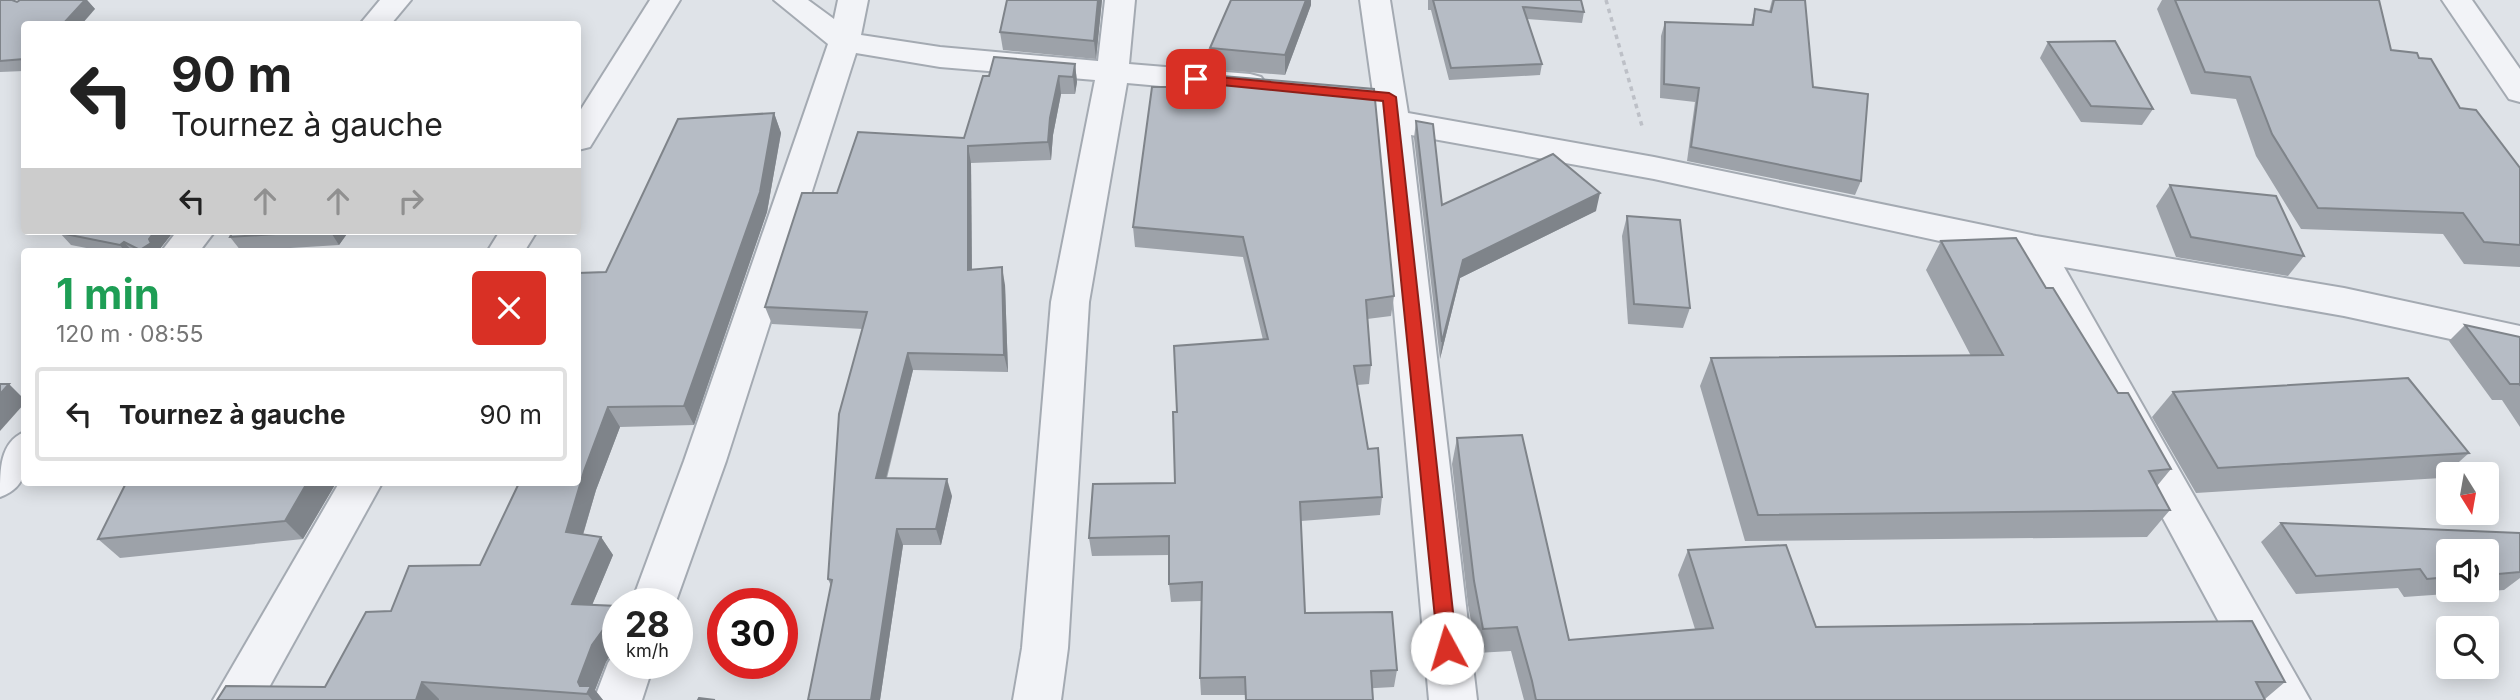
<!DOCTYPE html>
<html lang="fr">
<head>
<meta charset="utf-8">
<style>
  :root { --surface:#fff; --page:#f2f2f2; --text:#222; --muted:#767676; --line:#e0e0e0 }
  body { margin:0; font-family:Inter,sans-serif; background:var(--page); color:var(--text); height:100vh; display:flex; flex-direction:column; font-size:26px; white-space:nowrap }
  * { box-sizing:border-box; margin:0 }
  p { font-size:23px; color:var(--muted) }
  .icon { flex:none; width:38px; height:38px; fill:none; stroke:currentColor; stroke-width:2; stroke-linecap:round; stroke-linejoin:round }
  .map { position:relative; flex:1; overflow:hidden }
  .panel { position:absolute; left:21px; top:248px; width:560px; height:238px; display:flex; flex-direction:column; background:var(--surface); border-radius:7px; box-shadow:0 4px 18px #0003 }
  .panel>* { flex:none }
  .hud { position:absolute; left:21px; top:21px; width:560px; height:214px; border-radius:7px; box-shadow:0 4px 18px #0003; background:#fff; color:var(--text); overflow:hidden }
  .needle { width:46px; rotate:169deg }
  .fabs { position:absolute; left:2436px; top:462px; display:grid; gap:14px }
  .fabs a { display:grid; place-items:center; width:63px; height:63px; border-radius:7px; background:var(--surface); box-shadow:0 4px 18px #0003; font-size:35px }
  .speed { position:absolute; left:602px; top:588px; display:flex; gap:14px; font-size:35px; font-weight:700; text-align:center }
  .speed>* { display:grid; place-content:center; width:91px; height:91px; border-radius:50%; background:var(--surface); box-shadow:0 4px 18px #0003; line-height:1 }
  .speed small { font-size:18px; font-weight:400 }
  .speed .limit { border:10px solid #d22; background:#fff; color:#111 }
  .pin { position:absolute; display:grid; place-items:center; width:60px; height:60px; color:#fff; margin:-30px; border-radius:14px; box-shadow:0 4px 10px #0006 }
  .me { position:absolute; width:77px; margin:-38px; rotate:354deg; stroke-linejoin:round; filter:drop-shadow(0 0 5px #0008) }
  .turn { display:flex; align-items:center; gap:24px; height:147px; padding:0 35px; font-size:32px }
  .turn .icon { width:91px; height:91px; stroke-width:2.5 }
  .turn b { display:block; font-size:49px; line-height:60px }
  .lanes { display:flex; align-items:center; height:66px; padding:0 35px; background:#0003; justify-content:center; gap:35px; direction:ltr }
  .lanes .off { opacity:.35 }
  .round { display:grid; place-items:center; flex:none; width:74px; height:74px; border-radius:7px; background:var(--page) }
  .summary { display:flex; align-items:center; justify-content:space-between; height:119px; padding:0 35px }
  h1 { font-size:42px; font-weight:700; line-height:52px; color:#1e9e55 }
  ul { padding:0; list-style:none }
  li { display:flex; align-items:center; gap:21px; height:94px; margin:0 14px 10px; padding:0 21px; border:4px solid var(--line); border-radius:7px }
  li div { flex:1 }
  li b { display:block; font-size:26px }
  li em { font-style:normal }
  .map>svg:first-child { display:block }
  .lines { fill:none; stroke-linecap:round; stroke-linejoin:round }
  .minor-casing { stroke:#a4aab2; stroke-width:4 }
  .path { stroke:#bdc0c7; stroke-width:3.5; stroke-dasharray:4.5 4.5; stroke-linecap:butt }
  .minor { fill:#f2f3f7; fill-rule:evenodd }
  .wall { fill:#9da2a9; fill-rule:evenodd }
  .shaded-wall { fill:#7f848a }
  .building { fill:#b6bcc5; stroke:#7f848a; stroke-width:2 }
  .route { fill:#d93025; stroke:#8d1f18; stroke-width:2 }
</style>
</head>
<body>
<div class="map">
<svg width="2520" height="700" viewBox="0 0 2520 700">
  <rect width="100%" height="100%" fill="#dfe3e8"/>
  <g class="lines">
    <defs>
      <g id="minor">
        <path d="M380,0H411L391,24H360Z"/>
        <path d="M650,0H680L590,147L578,150V114Z"/>
        <path d="M774,0H808L834,19L838,0H868L861,35L940,47L1098,61L1105,0H1135L1129,64L1250,74L1261,77L1266,84L1261,91L1250,94L1127,83L1089,302L1068,648L1061,700H1013L1022,648L1051,302L1095,80L940,67L856,53L726,461L675,604H631L684,461L828,44Z"/>
        <path d="M1360,0H1390L1408,113L1654,157L2036,236L2344,288L2520,326V354L2344,316L2064,267L2310,700H2261L2023,259L1654,179L1411,135L1477,700H1429L1377,121Z"/>
        <path d="M2442,0H2472L2520,69V102L2509,99Z"/>
        <path d="M177,231H215L199,252H161Z"/>
        <path d="M500,231H537L524,252H487Z"/>
        <path d="M24,432C27,460 31,486 0,497C0,468 0,443 24,432Z"/>
        <path d="M339,483H382L262,700H213Z"/>
        <path d="M618,647V663H654L642,700H594L608,663Z"/>
      </g>
    </defs>
    <use href="#minor" class="minor-casing"/>
    <path class="path" d="M1606,0L1642,126"/>
    <use href="#minor" class="minor"/>
  </g>
  <g class="wall">
    <path d="M0,0L17,2L20,0H87L95,9L24,24V71L0,72Z"/>
    <path d="M1102,0L1096,59L1003,50L1000,32Z"/>
    <path d="M1428,0H1581L1584,12L1582,23L1527,19L1542,64L1540,75L1449,80L1431,10H1428Z"/>
    <path d="M1772,0H1805L1813,87L1861,181L1855,195L1687,161L1695,102L1660,98L1661,36L1665,22L1751,25L1755,9L1769,12Z"/>
    <path d="M2162,0H2379L2391,50L2419,58L2460,108L2520,168V267L2464,264L2443,234L2301,229L2256,156L2236,99L2191,94L2157,9Z"/>
    <path d="M1311,5L1285,75L1211,69L1210,48Z"/>
    <path d="M2048,42L2153,109L2142,125L2081,122L2040,58Z"/>
    <path d="M1075,64L1077,82L1075,94H1061L1053,135L1051,160L971,163L972,270L1005,285L1008,372L913,370L887,478L952,496L941,545H903L880,700H808L831,586L828,579L863,329L772,324L765,307L837,193L964,138L989,76Z"/>
    <path d="M1152,87L1394,296L1391,316L1367,319L1371,365L1369,384L1357,385L1368,449L1382,497L1380,515L1301,521L1305,613L1397,670L1394,687L1245,695H1201L1200,678L1201,601L1171,602L1169,584V555L1092,556L1089,538L1175,483L1177,412L1263,340L1243,257L1135,247L1133,227Z"/>
    <path d="M774,113L781,133L767,212L694,425L620,427L596,490L583,535L601,537L613,555L592,605L618,606V656L613,651L606,662L595,690L603,700H217L325,687L391,611L480,565L578,483L606,272Z"/>
    <path d="M1416,121L1442,205L1596,211L1460,278L1440,359L1414,138Z"/>
    <path d="M2170,185L2304,256L2288,276L2176,257L2156,206Z"/>
    <path d="M1627,216L1690,308L1683,328L1628,324L1622,236Z"/>
    <path d="M63,231H174L159,250L160,252H107L71,245L60,233Z"/>
    <path d="M233,231H349L339,245L241,251L230,237Z"/>
    <path d="M1941,241L2046,288L2171,469L2157,486L2170,510L2147,537L1745,541L1700,386L1711,358L1971,356L1926,270Z"/>
    <path d="M2465,325L2520,337V427L2502,400H2492L2449,341Z"/>
    <path d="M2173,392L2469,453L2441,478L2196,493L2152,417Z"/>
    <path d="M1457,438L1569,640L1695,629L1678,575L1688,550L1816,627L2285,682L2265,699V700H1524L1511,651L1477,653L1468,605L1452,464Z"/>
    <path d="M126,483H336L303,539L120,558L98,539Z"/>
    <path d="M2281,523L2520,533V578L2504,590L2404,597L2398,588L2296,594L2261,542ZM2448,551H2487V590H2448Z"/>
  </g>
  <g class="shaded-wall">
    <path d="M85,0H87L95,9L82,24H63Z"/>
    <path d="M1098,0H1102L1096,59L1094,41Z"/>
    <path d="M1306,0H1311V5L1285,75V55Z"/>
    <path d="M1075,64L1077,82L1075,94L1073,77Z"/>
    <path d="M1059,76L1061,94L1053,135L1051,160L1048,142L1050,118Z"/>
    <path d="M774,113L781,133L767,212L694,425L684,406Z"/>
    <path d="M968,146L971,163L972,288L968,270Z"/>
    <path d="M1600,193L1596,211L1460,278L1440,359L1442,342L1463,260Z"/>
    <path d="M155,231H174L159,250L160,252H141L140,250Z"/>
    <path d="M330,231H349L339,245Z"/>
    <path d="M124,242L133,252H125L120,245Z"/>
    <path d="M1002,267L1005,285L1008,372L1004,355Z"/>
    <path d="M908,353L913,370L882,494L876,478Z"/>
    <path d="M9,384L24,399V404L0,431V394Z"/>
    <path d="M608,407L620,427L596,490L578,551L566,532L584,471Z"/>
    <path d="M947,479L952,496L941,545L936,529Z"/>
    <path d="M307,483H336L303,539L285,521Z"/>
    <path d="M897,529L903,545L880,700H871Z"/>
    <path d="M601,537L613,555L585,622L572,604Z"/>
    <path d="M605,627L613,638L618,628V652L611,643H608L613,651L606,662L595,690L603,700H592L578,682L592,645Z"/>
    <path d="M422,682L439,699V700H416Z"/>
  </g>
  <g class="building">
    <path d="M0,0H12L17,2L20,0H85L63,24H24V59L0,61Z"/>
    <path d="M1007,0H1098L1094,41L1000,32Z"/>
    <path d="M1231,0H1306L1285,55L1210,48Z"/>
    <path d="M1433,0H1581L1584,12L1523,7L1542,64L1451,68Z"/>
    <path d="M1774,0H1805L1813,87L1868,94L1861,181L1691,147L1699,88L1664,84L1665,22L1753,25L1755,9L1771,12Z"/>
    <path d="M2175,0H2379L2391,50L2417,53L2419,58L2431,59L2460,108L2476,110L2520,168V245L2484,242L2463,213L2318,208L2272,134L2250,77L2205,72Z"/>
    <path d="M2115,41L2153,109L2091,106L2048,42Z"/>
    <path d="M994,57L1075,64L1073,77L1059,76L1050,118L1048,142L968,146V270L1002,267L1004,355L908,353L876,478L947,479L936,529H897L871,700H808L832,580L828,579L839,414L867,312L765,307L802,193H837L858,132L964,138L983,76H989Z"/>
    <path d="M1199,74L1374,89L1394,296L1366,300L1371,365L1354,366L1368,449L1378,448L1382,497L1300,502L1305,613L1392,612L1397,670L1371,671L1373,700H1246L1245,677L1200,678L1202,582L1169,584V536L1089,538L1093,484L1175,483L1173,412H1177L1174,346L1268,339L1243,237L1133,227L1152,87H1193Z"/>
    <path d="M774,113L760,192L684,406L608,407L584,471L566,532L601,537L572,604L618,606V628L611,643H608V629L605,627L592,645L578,682L580,686H591L587,694L422,682L416,700H217L226,686L325,687L366,612L391,611L409,566L480,565L519,483H578V273L606,272L678,119Z"/>
    <path d="M1416,121L1433,124L1442,205L1553,154L1600,193L1463,260L1442,342Z"/>
    <path d="M2170,185L2276,196L2304,256L2191,237Z"/>
    <path d="M1627,216L1680,220L1690,308L1634,304Z"/>
    <path d="M63,231H155L149,239L151,243L140,250L124,242L120,245L60,233Z"/>
    <path d="M233,231H319L230,237Z"/>
    <path d="M2016,238L2046,288H2053L2118,393H2128L2171,469L2149,471L2170,510L1758,515L1711,358L2003,355L1941,241Z"/>
    <path d="M2465,325L2520,337V385L2519,384H2510Z"/>
    <path d="M2408,378L2469,453L2218,468L2173,392Z"/>
    <path d="M0,384H9L0,394Z"/>
    <path d="M1522,435L1569,640L1713,628L1688,550L1786,545L1816,627L2252,621L2285,682H2256L2265,700H1536L1532,681L1517,627L1483,629L1474,581L1457,438Z"/>
    <path d="M126,483H307L285,521L98,539Z"/>
    <path d="M2281,523L2520,533V572L2487,575V551H2448V577L2427,579L2420,569L2316,576Z"/>
    <path d="M699,698L715,700H698Z"/>
  </g>
  <path class="route" d="M1196,75L1389,93L1396,97L1457,648L1454,654L1447,656L1441,654L1438,648L1383,101L1191,82L1189,79Z"/>
</svg>
<div class="fabs">
<a><svg class="needle" viewBox="-14 -14 28 28"><path d="M0-13l5 13h-10z" fill="#e53935"/><path d="M0 13l5-13h-10z" fill="#767676"/></svg></a>
<a><svg class="icon" aria-label="sound" viewBox="0 0 24 24"><path d="M4 9h4l5-4v14l-5-4H4zM17 9q2 3 0 6"/></svg></a>
<a><svg class="icon" aria-label="search" viewBox="0 0 24 24"><circle cx="10" cy="10" r="6"/><path d="M15 15l6 6"/></svg></a>
</div>
<div class="speed"><div>28<small>km/h</small></div><div class="limit">30</div></div>
<div class="pin" style="left:1196px;top:79px;background:#d93025"><svg class="icon" aria-label="arrive" viewBox="0 0 24 24"><path d="M6 21V4h12l-3 4 3 4H6"/></svg></div>
<svg class="me" style="left:1447px;top:648px" viewBox="-20 -20 40 40"><circle r="19" fill="#fff"/><path d="M0-13L10 11 0 6-10 11z" fill="#d93025"/></svg>
<div class="hud">
<div class="turn"><svg class="icon" aria-label="left" viewBox="0 0 24 24"><path d="M17 20v-9H6M10 6l-5 5 5 5"/></svg><div><b>90 m</b>Tournez à gauche</div></div>
<div class="lanes"><svg class="icon" aria-label="left" viewBox="0 0 24 24"><path d="M17 20v-9H6M10 6l-5 5 5 5"/></svg><svg class="icon off" aria-label="ahead" viewBox="0 0 24 24"><path d="M12 20V5M6 11l6-6 6 6"/></svg><svg class="icon off" aria-label="ahead" viewBox="0 0 24 24"><path d="M12 20V5M6 11l6-6 6 6"/></svg><svg class="icon off" aria-label="right" viewBox="0 0 24 24"><path d="M7 20v-9h11M14 6l5 5-5 5"/></svg></div>
</div>
<section class="panel">
<div class="summary"><div><h1>1 min</h1><p>120 m · 08:55</p></div><a class="round" style="background:#d93025;color:#fff"><svg class="icon" aria-label="close" viewBox="0 0 24 24"><path d="M6 6l12 12M18 6L6 18"/></svg></a></div>
<ul>
<li><svg class="icon" aria-label="left" viewBox="0 0 24 24"><path d="M17 20v-9H6M10 6l-5 5 5 5"/></svg><div><b>Tournez à gauche</b></div><em>90 m</em></li>
</ul>
</section>
</div>
</body>
</html>
